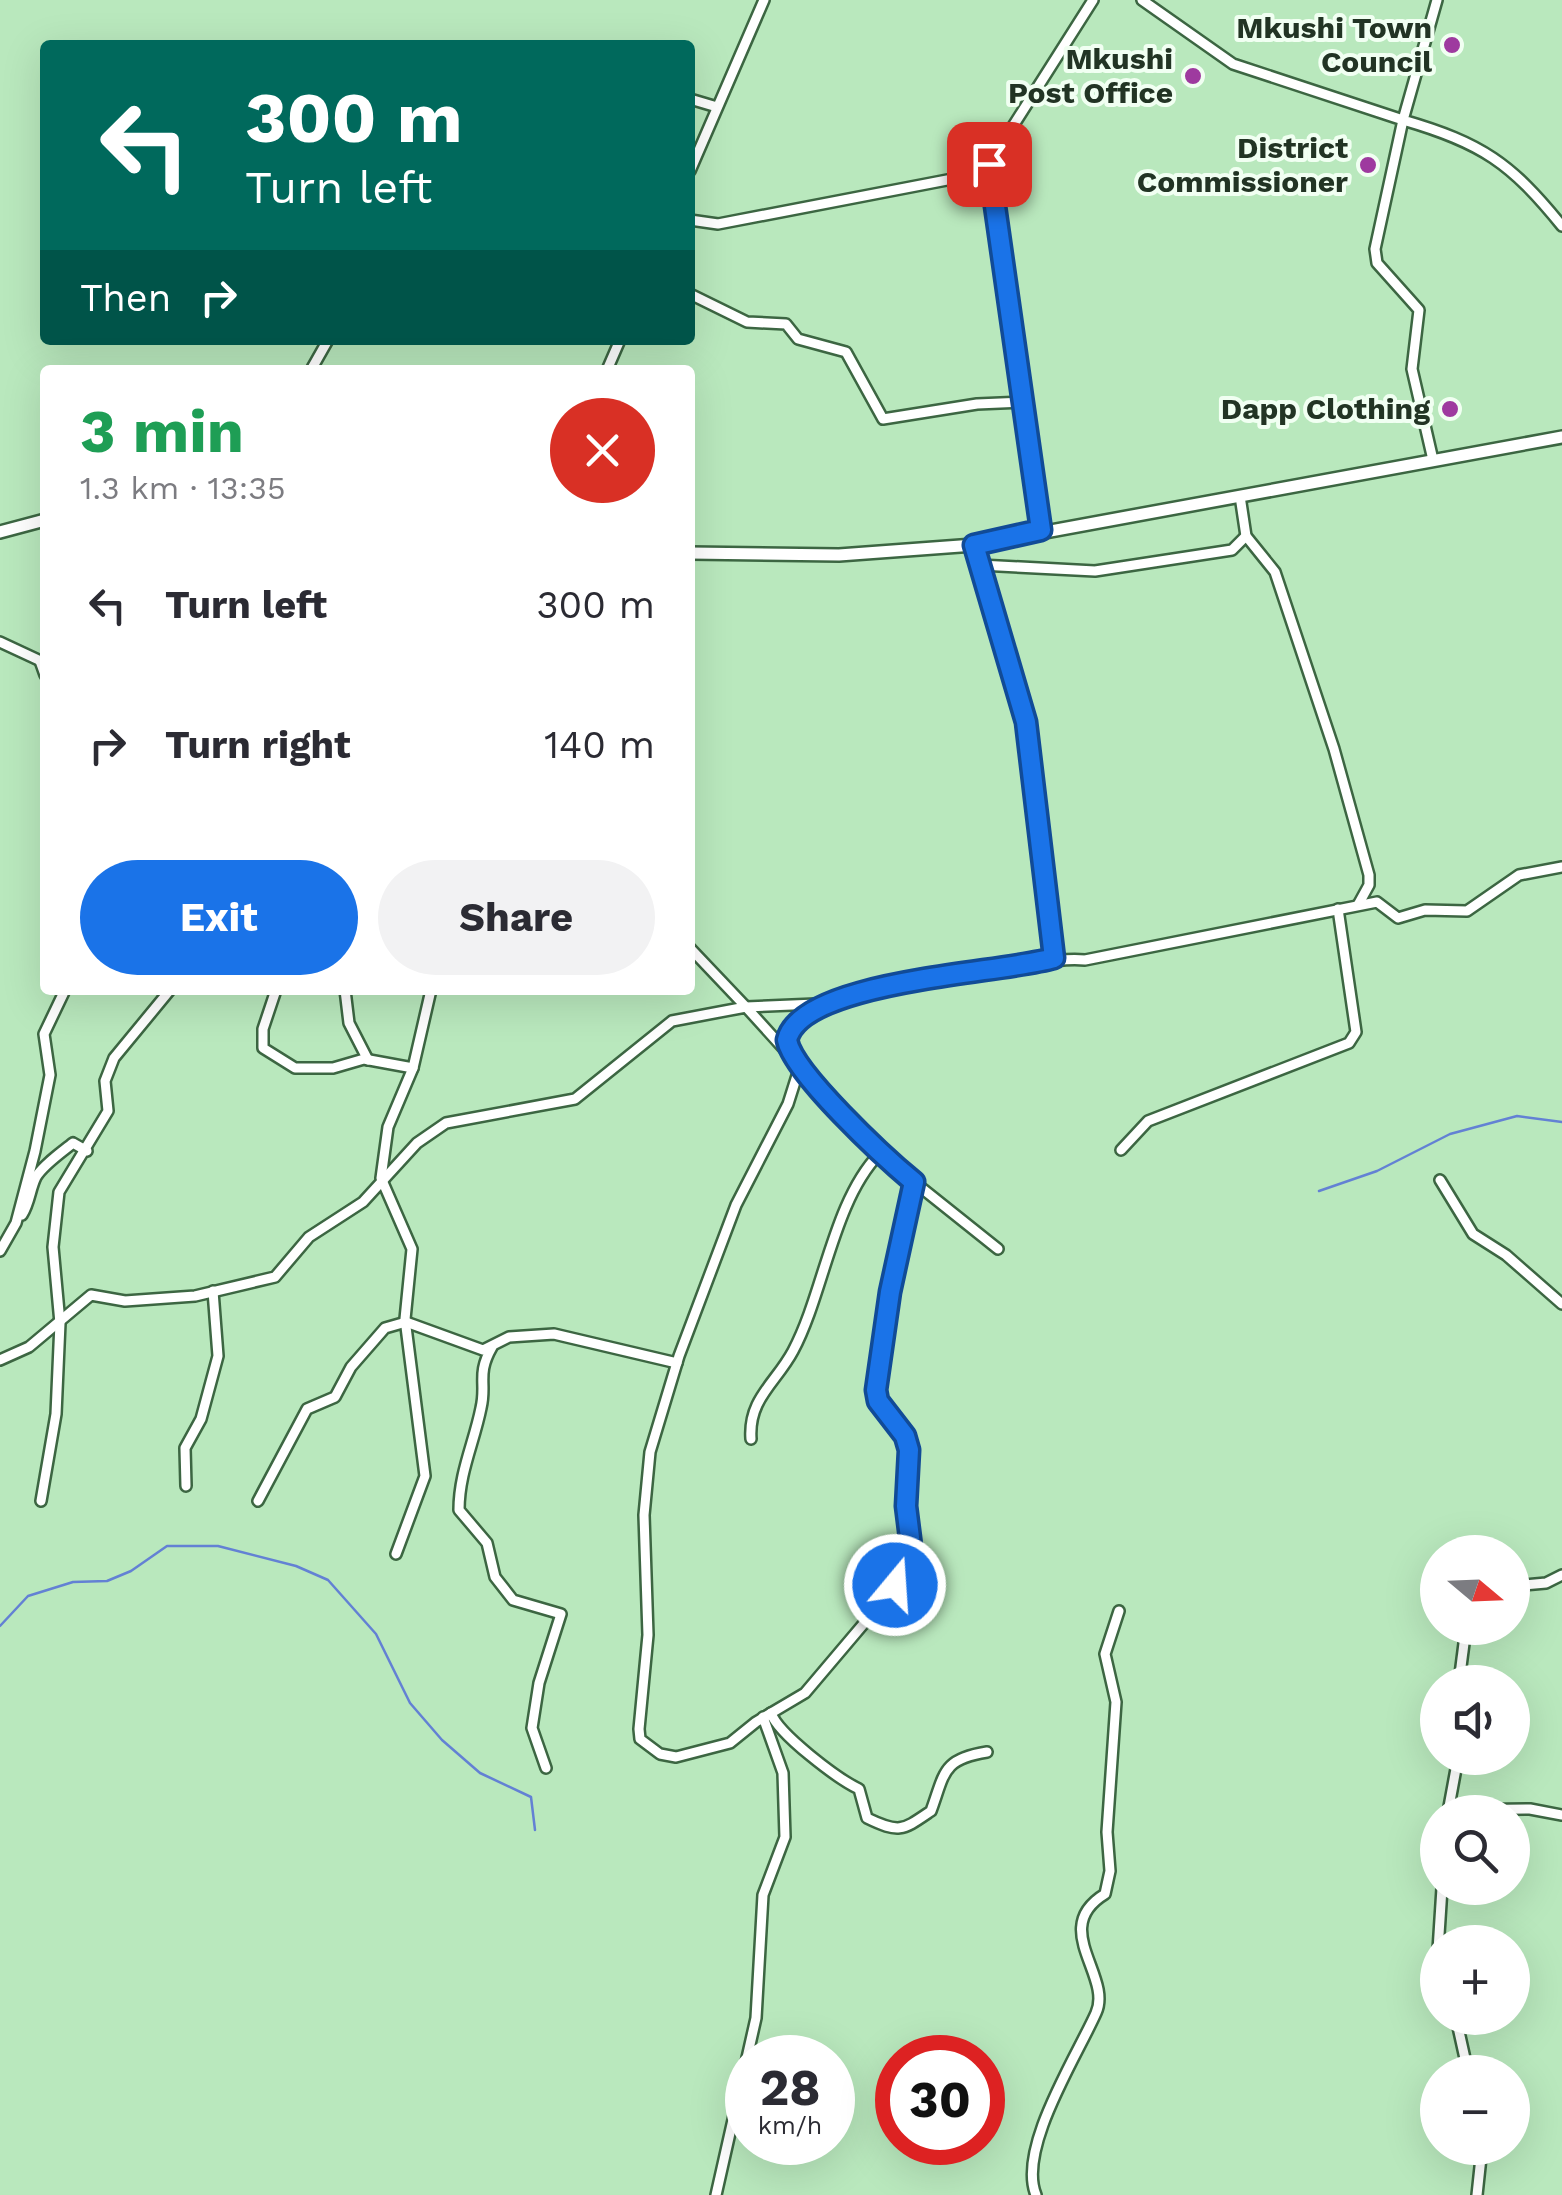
<!DOCTYPE html>
<html lang="en">
<head>
<meta charset="utf-8">
<style>
  :root { --surface:#fff; --page:#f2f2f3; --text:#2b2b33; --muted:#7c7c81; --accent:#1a73e8 }
  body { margin:0; font-family:"Work Sans",sans-serif; background:var(--page); color:var(--text); height:100vh; display:flex; flex-direction:column; font-size:38px; white-space:nowrap }
  * { box-sizing:border-box; margin:0 }
  p { font-size:32px; color:var(--muted) }
  .icon { flex:none; width:55px; height:55px; fill:none; stroke:currentColor; stroke-width:2; stroke-linecap:round; stroke-linejoin:round }
  .map { position:relative; flex:1; overflow:hidden }
  .drawer { position:absolute; left:40px; top:365px; width:655px; height:630px; display:flex; flex-direction:column; background:var(--surface); border-radius:10px; box-shadow:0 10px 40px #0002 }
  .drawer>* { flex:none }
  .hud { position:absolute; left:40px; top:40px; width:655px; height:305px; border-radius:10px; box-shadow:0 10px 40px #0002; background:#00695c; color:#fff; overflow:hidden }
  .needle { width:65px; rotate:109deg }
  .buttons { position:absolute; left:1420px; top:1535px; display:grid; gap:20px }
  .buttons a { display:grid; place-items:center; width:110px; height:110px; border-radius:50%; background:var(--surface); box-shadow:0 10px 40px #0002; font-size:50px }
  .speed { position:absolute; left:725px; top:2035px; display:flex; gap:20px; font-size:50px; font-weight:700; text-align:center }
  .speed>* { display:grid; place-content:center; width:130px; height:130px; border-radius:50%; background:var(--surface); box-shadow:0 10px 40px #0002; line-height:1 }
  .speed small { font-size:25px; font-weight:400 }
  .speed .limit { border:15px solid #d22; background:#fff; color:#111 }
  .pin { position:absolute; display:grid; place-items:center; width:85px; height:85px; color:#fff; margin:-42px; border-radius:20px; box-shadow:0 5px 15px #0006 }
  .me { position:absolute; width:110px; margin:-55px; rotate:18deg; stroke-linejoin:round; filter:drop-shadow(0 0 8px #0008) }
  .turn { display:flex; align-items:center; gap:35px; height:210px; padding:0 40px; font-size:45px }
  .turn .icon { width:130px; height:130px; stroke-width:2.5 }
  .turn b { display:block; font-size:70px; line-height:85px }
  .then { display:flex; align-items:center; height:95px; padding:0 40px; background:#0003; gap:20px; font-size:38px }
  .round { display:grid; place-items:center; flex:none; width:105px; height:105px; border-radius:52px; background:var(--page) }
  .head { display:flex; align-items:center; justify-content:space-between; height:170px; padding:0 40px }
  h1 { font-size:60px; font-weight:700; line-height:75px; color:#1e9e55 }
  .action { display:flex; gap:20px; margin-top:auto; padding:20px 40px }
  .action a { flex:1; height:115px; border-radius:60px; background:var(--accent); color:#fff; font-size:40px; font-weight:700; line-height:115px; text-align:center }
  .action a+a { background:var(--page); color:var(--text) }
  ul { padding:0; list-style:none }
  li { display:flex; align-items:center; gap:30px; height:140px; padding:0 40px }
  li div { flex:1 }
  li b { display:block; font-size:38px }
  li em { font-style:normal }
  .map>svg:first-child { display:block }
  .lines { fill:none; stroke-linecap:round; stroke-linejoin:round }
  .stream { stroke:#6381d4; stroke-width:2.5 }
  .minor-casing { stroke:#3c6642; stroke-width:14 }
  .major-casing { stroke:#3c6642; stroke-width:16 }
  .minor { stroke:#fff; stroke-width:9 }
  .major { stroke:#fff; stroke-width:11 }
  .route-casing { stroke:#114b97; stroke-width:25 }
  .route { stroke:#1a73e8; stroke-width:18 }
  .poi-dot { fill:#9e3a9f; stroke:#f1fff2; stroke-width:4 }
  .labels { text-anchor:middle; stroke-width:8; stroke-linejoin:round; paint-order:stroke }
  .poi-label { font-size:30px; font-weight:bold; fill:#223424; stroke:#f1fff2; text-anchor:end }
</style>
</head>
<body>
<div class="map">
<svg width="1562" height="2195" viewBox="0 0 1562 2195">
  <rect width="100%" height="100%" fill="#b9e8bd"/>
  <g class="lines">
    <g class="stream">
      <path d="M1319,1191L1377,1171L1450,1134L1517,1116L1562,1122"/>
      <path d="M0,1626L28,1596L73,1582L107,1581L131,1571L167,1546H218L296,1566L328,1580L376,1634L410,1703L442,1740L480,1773L531,1797L535,1830"/>
    </g>
    <defs>
      <g id="minor">
        <path d="M1142,0L1233,64L1403,120L1375,249L1377,263L1419,310L1412,369L1433,460"/>
        <path d="M1437,0L1403,120C1482,143 1511,163 1562,226"/>
        <path d="M690,99L717,107"/>
        <path d="M989,164L1041,530"/>
        <path d="M690,171L764,0"/>
        <path d="M690,220L718,224L973,175L989,164L1093,0"/>
        <path d="M690,294L747,322L786,324L798,339L846,352L883,419L977,404L1024,402"/>
        <path d="M311,370L328,340"/>
        <path d="M607,370L620,340"/>
        <path d="M1240,496L1246,536L1275,572L1334,749L1369,875V885L1358,905"/>
        <path d="M974,545L1026,722L1055,958"/>
        <path d="M980,565L1095,571L1232,550L1246,536"/>
        <path d="M0,642L45,663"/>
        <path d="M40,661L45,675"/>
        <path d="M690,948L746,1007L816,1004"/>
        <path d="M276,990L263,1029V1048L295,1068H333L364,1059L413,1068"/>
        <path d="M345,990L349,1023L368,1060"/>
        <path d="M789,1049L787,1040L796,1019C858,975 944,982 1015,969C1041,964 1058,958 1085,960L1377,902L1398,918L1425,910L1467,911L1519,875L1562,867"/>
        <path d="M800,1066L788,1104L736,1205L679,1356L650,1452L644,1515L648,1635L639,1729L640,1739L660,1754L676,1757L730,1743L756,1722L805,1693L910,1569L913,1562L905,1506L909,1451L876,1390L890,1292L913,1182"/>
        <path d="M1121,1150L1148,1121L1349,1043L1356,1032L1338,909"/>
        <path d="M1440,1180L1473,1234L1506,1255L1562,1304"/>
        <path d="M22,1215C30,1202 30,1189 36,1177C43,1165 62,1152 73,1143L87,1151"/>
        <path d="M0,1251L16,1223L35,1151L50,1075L44,1034L65,990"/>
        <path d="M406,1322L483,1350L509,1337L554,1334L677,1363"/>
        <path d="M492,1347C476,1375 487,1383 481,1408C474,1443 459,1473 459,1510L487,1543L495,1577L513,1600L561,1614L539,1683L532,1728L546,1768"/>
        <path d="M0,1360L29,1347L91,1295L125,1301L195,1296L275,1277L309,1237L363,1202L417,1143L446,1123L575,1099L672,1021L746,1007L879,1154L998,1249"/>
        <path d="M751,1439C748,1399 776,1383 793,1351C824,1293 833,1202 879,1154"/>
        <path d="M186,1486L185,1448L201,1419L218,1356L213,1291"/>
        <path d="M41,1501L56,1414L60,1323L53,1247L59,1192L108,1111L105,1081L114,1058L170,990"/>
        <path d="M258,1501L307,1409L335,1397L351,1367L385,1328L406,1322"/>
        <path d="M396,1554L425,1476L405,1319L412,1249L381,1178L388,1127L413,1068L431,990"/>
        <path d="M1512,1586L1546,1583L1562,1575"/>
        <path d="M1459,1682L1466,1628"/>
        <path d="M771,1713C778,1734 838,1779 859,1789L867,1818C900,1834 903,1830 931,1811C945,1773 942,1759 987,1752"/>
        <path d="M1448,1810L1530,1809L1562,1815"/>
        <path d="M1448,1812L1458,1758"/>
        <path d="M1438,1950L1442,1888"/>
        <path d="M1456,2018L1468,2072"/>
        <path d="M716,2195L756,2018L763,1895L785,1837L783,1773L763,1717"/>
        <path d="M1036,2195C1017,2149 1077,2056 1096,2013C1113,1976 1049,1928 1105,1894L1110,1871L1107,1832L1116,1702L1105,1654L1119,1611"/>
        <path d="M1477,2195L1482,2148"/>
      </g>
      <g id="major">
        <path d="M0,532L45,520"/>
        <path d="M690,553L839,555L974,545L1562,437"/>
      </g>
    </defs>
    <use href="#minor" class="minor-casing"/>
    <use href="#major" class="major-casing"/>
    <use href="#minor" class="minor"/>
    <use href="#major" class="major"/>
  </g>
  <g class="lines">
    <defs>
      <path id="route" d="M895,1585L913,1562L906,1506L909,1450L905,1436L878,1401L876,1390L890,1292L914,1182C885,1158 793,1073 787,1040C801,980 999,974 1054,958L1026,722L974,545L1041,530L989,164"/>
    </defs>
    <use href="#route" class="route-casing"/>
    <use href="#route" class="route"/>
  </g>
  <g class="poi-dot">
    <circle cx="1452" cy="45" r="10"/>
    <circle cx="1193" cy="76" r="10"/>
    <circle cx="1368" cy="165" r="10"/>
    <circle cx="1450" cy="409" r="10"/>
  </g>
  <g class="labels">
    <g class="poi-label">
      <text x="1432" y="38">Mkushi Town<tspan x="1432" dy="34">Council</tspan></text>
      <text x="1173" y="69">Mkushi<tspan x="1173" dy="34">Post Office</tspan></text>
      <text x="1348" y="158">District<tspan x="1348" dy="34">Commissioner</tspan></text>
      <text x="1430" y="419">Dapp Clothing</text>
    </g>
  </g>
</svg>
<div class="buttons">
<a><svg class="needle" viewBox="-14 -14 28 28"><path d="M0-13l5 13h-10z" fill="#e53935"/><path d="M0 13l5-13h-10z" fill="#7c7c81"/></svg></a>
<a><svg class="icon" aria-label="sound" viewBox="0 0 24 24"><path d="M4 9h4l5-4v14l-5-4H4zM17 9q2 3 0 6"/></svg></a>
<a><svg class="icon" aria-label="search" viewBox="0 0 24 24"><circle cx="10" cy="10" r="6"/><path d="M15 15l6 6"/></svg></a>
<a>+</a>
<a>−</a>
</div>
<div class="speed"><div>28<small>km/h</small></div><div class="limit">30</div></div>
<div class="pin" style="left:989px;top:164px;background:#d93025"><svg class="icon" aria-label="arrive" viewBox="0 0 24 24"><path d="M6 21V4h12l-3 4 3 4H6"/></svg></div>
<svg class="me" style="left:895px;top:1585px" viewBox="-20 -20 40 40"><circle r="17" fill="#1a73e8" stroke="#fff" stroke-width="3"/><path d="M0-11L8 9 0 5-8 9z" fill="#fff"/></svg>
<div class="hud">
<div class="turn"><svg class="icon" aria-label="left" viewBox="0 0 24 24"><path d="M17 20v-9H6M10 6l-5 5 5 5"/></svg><div><b>300 m</b>Turn left</div></div>
<div class="then">Then<svg class="icon" aria-label="right" viewBox="0 0 24 24"><path d="M7 20v-9h11M14 6l5 5-5 5"/></svg></div>
</div>
<section class="drawer">
<div class="head"><div><h1>3 min</h1><p>1.3 km · 13:35</p></div><a class="round" style="background:#d93025;color:#fff"><svg class="icon" aria-label="close" viewBox="0 0 24 24"><path d="M6 6l12 12M18 6L6 18"/></svg></a></div>
<ul>
<li><svg class="icon" aria-label="left" viewBox="0 0 24 24"><path d="M17 20v-9H6M10 6l-5 5 5 5"/></svg><div><b>Turn left</b></div><em>300 m</em></li>
<li><svg class="icon" aria-label="right" viewBox="0 0 24 24"><path d="M7 20v-9h11M14 6l5 5-5 5"/></svg><div><b>Turn right</b></div><em>140 m</em></li>
</ul>
<div class="action"><a>Exit</a><a>Share</a></div>
</section>
</div>
</body>
</html>
